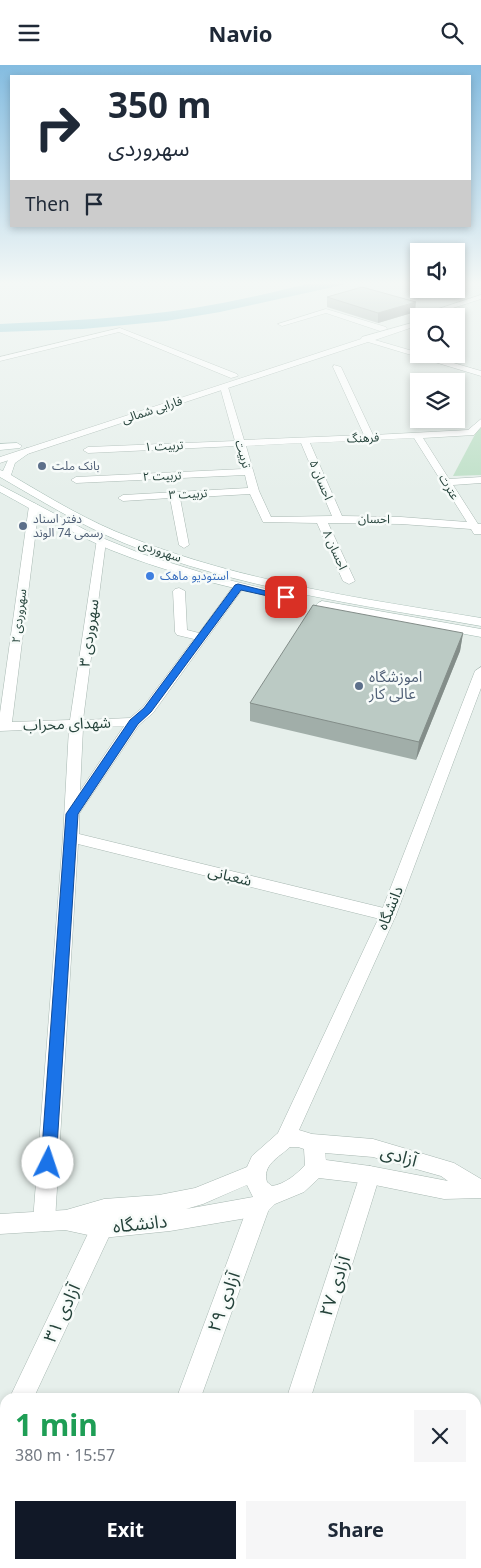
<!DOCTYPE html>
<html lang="en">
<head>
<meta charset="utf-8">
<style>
  :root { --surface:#fff; --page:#f6f6f7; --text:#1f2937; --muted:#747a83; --accent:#111827 }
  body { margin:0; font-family:"Noto Sans","Noto Sans Arabic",sans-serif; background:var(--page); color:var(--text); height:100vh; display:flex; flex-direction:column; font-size:19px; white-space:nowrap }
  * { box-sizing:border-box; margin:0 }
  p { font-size:16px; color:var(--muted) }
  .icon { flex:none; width:28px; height:28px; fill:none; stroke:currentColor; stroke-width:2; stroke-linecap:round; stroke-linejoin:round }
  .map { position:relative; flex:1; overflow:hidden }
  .side { position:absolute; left:0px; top:1328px; width:481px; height:176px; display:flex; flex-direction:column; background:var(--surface); border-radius:15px 15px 0 0; box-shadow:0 2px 8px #0003 }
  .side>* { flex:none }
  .guide { position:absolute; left:10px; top:10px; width:461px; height:152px; border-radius:0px; box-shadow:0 2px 8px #0003; background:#fff; color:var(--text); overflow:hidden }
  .fabs { position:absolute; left:410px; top:178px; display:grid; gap:10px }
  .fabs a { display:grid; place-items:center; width:55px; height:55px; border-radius:0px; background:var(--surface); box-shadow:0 2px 8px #0003; font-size:25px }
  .pin { position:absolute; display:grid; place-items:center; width:42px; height:42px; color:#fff; margin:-21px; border-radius:10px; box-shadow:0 2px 8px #0006 }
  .me { position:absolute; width:55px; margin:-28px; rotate:4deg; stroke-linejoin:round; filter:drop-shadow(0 0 4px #0008) }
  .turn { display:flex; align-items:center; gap:18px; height:105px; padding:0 15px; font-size:22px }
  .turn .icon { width:65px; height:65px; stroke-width:2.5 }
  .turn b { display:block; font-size:35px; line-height:42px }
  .then { display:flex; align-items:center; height:48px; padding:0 15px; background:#0003; gap:10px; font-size:19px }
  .round { display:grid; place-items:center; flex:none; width:52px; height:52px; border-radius:0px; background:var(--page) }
  .headline { display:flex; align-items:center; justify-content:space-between; height:85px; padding:0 15px }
  h1 { font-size:30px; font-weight:700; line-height:38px; color:#1e9e55 }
  .action { display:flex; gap:10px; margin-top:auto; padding:10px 15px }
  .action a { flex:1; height:58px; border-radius:0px; background:var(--accent); color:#fff; font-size:20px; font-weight:700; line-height:58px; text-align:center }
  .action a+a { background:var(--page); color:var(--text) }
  header { display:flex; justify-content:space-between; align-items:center; height:65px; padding:0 15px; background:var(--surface); font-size:22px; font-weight:700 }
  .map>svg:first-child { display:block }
  .green { fill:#bfe0c8 }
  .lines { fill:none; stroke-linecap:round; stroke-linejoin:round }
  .river { fill:#8ec9d4; fill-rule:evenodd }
  .minor-casing { stroke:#a8b8b2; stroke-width:1 }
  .tertiary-casing { stroke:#a8b8b2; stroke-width:1 }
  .secondary-casing { stroke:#a4bbb3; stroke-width:1 }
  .minor { fill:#fff; fill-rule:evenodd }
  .tertiary { fill:#fff; fill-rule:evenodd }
  .secondary { fill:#fff; fill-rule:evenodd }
  .wall { fill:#a1aea9 }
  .shaded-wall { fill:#838d89 }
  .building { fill:#bbcac4; stroke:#838d89 }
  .route { fill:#1a73e8; stroke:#114b97 }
  .service-dot { fill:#5c6f8a; stroke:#f7fbf9; stroke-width:2 }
  .shop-dot { fill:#3f7fe0; stroke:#f7fbf9; stroke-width:2 }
  .labels { text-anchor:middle; stroke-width:5; stroke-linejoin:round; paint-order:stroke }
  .far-street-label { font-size:12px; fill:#24423a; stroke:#f7fbf9 }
  .far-service-label { font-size:12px; fill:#4e5e75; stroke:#f7fbf9; text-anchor:start }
  .far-shop-label { font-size:12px; fill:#366cbe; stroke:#f7fbf9; text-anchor:start }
  .street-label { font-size:15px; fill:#24423a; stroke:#f7fbf9 }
  .service-label { font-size:15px; fill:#4e5e75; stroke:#f7fbf9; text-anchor:start }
  .near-street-label { font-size:18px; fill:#24423a; stroke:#f7fbf9 }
</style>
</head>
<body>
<header><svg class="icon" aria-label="menu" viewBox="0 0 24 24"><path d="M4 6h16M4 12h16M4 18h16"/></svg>Navio<svg class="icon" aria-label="search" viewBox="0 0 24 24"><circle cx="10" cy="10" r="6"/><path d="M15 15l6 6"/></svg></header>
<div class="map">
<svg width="481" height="1503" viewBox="0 0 481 1503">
  <rect width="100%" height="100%" fill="#e6efeb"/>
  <path class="green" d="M481,358V410L453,411Z"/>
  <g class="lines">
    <path class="river" d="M321,216H348L342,220L220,247L166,256L83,264L0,267V259C65,256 130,253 194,243C237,236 278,226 321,216Z"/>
    <defs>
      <g id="minor">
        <path d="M326,244L386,262L387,264L380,266L326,248L282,261L278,259Z"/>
        <path d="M120,263L237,309L238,311L231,313L119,267L0,296V292Z"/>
        <path d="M334,300L341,302L373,370L468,365L481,354V362L474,370L423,373L449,414L481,412V418L453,420L478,459H481V469H474L471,464L401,459L328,458L355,516L349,519L343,516L317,458L263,457L250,429L180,433L189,480L184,483L179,480L170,433L123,436L118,433L123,430L248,423L245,410L76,418L71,415L76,412L243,404L236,381L88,388L83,385L88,382L235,376L220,322L224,320L228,322L244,375L364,370L333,302ZM414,373L467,457L401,452L342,451L310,378ZM301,378L332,451L271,452L259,426L246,381Z"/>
        <path d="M34,438L39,441L12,657L70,655L97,474L101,473L106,476L83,655L130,653L143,642L194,574L177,570L175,567L173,526L175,524L179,523L185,526L187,565L199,568L234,520H242L244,522L153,648L139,660L79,749V769L388,844L394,846L396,850L394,854L388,856L78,779L55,1156L52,1163L44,1166L36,1163L33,1156L63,772L69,663L0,666V648L29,441ZM124,661L80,726L83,663Z"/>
        <path d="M370,1101L377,1104L380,1110L311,1332H287L360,1110L363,1104Z"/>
        <path d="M259,1131L266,1134L270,1141L201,1332H177L248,1141L252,1134Z"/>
        <path d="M102,1153L110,1156L113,1163L34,1332H10L94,1156Z"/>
        <path d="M5,1355V1388L0,1390V1357Z"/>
        <path d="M481,1465V1503H462L463,1499H476V1467Z"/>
        <path d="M114,1499H141L140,1503H113Z"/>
        <path d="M233,1499H260L259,1503H232Z"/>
      </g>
      <g id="tertiary">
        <path d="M481,230V234L428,251L419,253L417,251Z"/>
        <path d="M419,256V260L375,275L481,306V311L368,277L0,398V392L361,274L362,272Z"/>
        <path d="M481,602V623L396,850L299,1065L312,1069L373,1074L454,1098L481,1114V1133L444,1134L370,1119L319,1113L304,1127L275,1139L266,1148L259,1151L170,1166L102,1173L65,1165L0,1169V1149L66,1145L104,1134L159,1130L195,1123L247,1102L252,1091L278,1068L380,850L475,606ZM290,1082H298L304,1084L305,1100C297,1109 285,1119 272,1121L267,1117C262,1100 278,1093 290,1082ZM325,1088L373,1092L441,1111L448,1116L370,1101L326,1095ZM247,1120L253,1132L186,1144L203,1139Z"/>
      </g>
      <g id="secondary">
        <path d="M17,378L22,381L20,383L0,385V379Z"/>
        <path d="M27,383L32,386L15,398L11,410C50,433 89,457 132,473C243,517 364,534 481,553V561C361,540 237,523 124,478C80,460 40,435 0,412V405L3,406L8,395Z"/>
        <path d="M0,420L95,470L142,489L216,512L291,530L293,532L287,535C227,522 168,508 111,485C73,469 37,447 0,427Z"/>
        <path d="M322,536L481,564V572L318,542L316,540L318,538Z"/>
      </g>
    </defs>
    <use href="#minor" class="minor-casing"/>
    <use href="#tertiary" class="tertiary-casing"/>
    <use href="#secondary" class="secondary-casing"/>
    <use href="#minor" class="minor"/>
    <use href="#tertiary" class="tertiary"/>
    <use href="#secondary" class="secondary"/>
  </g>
  <g class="wall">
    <path d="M327,232L415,247L378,258L327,242Z"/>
    <path d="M463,568L460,586L416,695L250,656V638Z"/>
  </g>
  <g class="shaded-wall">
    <path d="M416,237L415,247L378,258V248Z"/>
    <path d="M463,568L460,586L416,695L419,677Z"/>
  </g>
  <g class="building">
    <path d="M362,222L416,237L378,248L327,232Z"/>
    <path d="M313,540L463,568L419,677L250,638Z"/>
  </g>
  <linearGradient id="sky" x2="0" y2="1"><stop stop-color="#84bce0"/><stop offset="0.51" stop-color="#f4f8f6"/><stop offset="1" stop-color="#f4f8f6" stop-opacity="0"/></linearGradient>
  <rect width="481" height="427" fill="url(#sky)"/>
  <path class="route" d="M238,519L290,532L286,535L241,525L151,647L138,659L78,749L56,1098L54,1103L48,1105L43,1103L41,1098L66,749L130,655L144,643L235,520Z"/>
  <g class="service-dot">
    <circle cx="42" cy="401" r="5"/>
    <circle cx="23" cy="461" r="5"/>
    <circle cx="359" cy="621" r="5"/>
  </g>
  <circle class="shop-dot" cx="150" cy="511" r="5"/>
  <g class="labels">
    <g class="far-street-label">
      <text transform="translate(152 345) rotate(-18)" y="4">فارابی شمالی</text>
      <text transform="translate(363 373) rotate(-2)" y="4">فرهنگ</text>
      <text transform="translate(164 381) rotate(-3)" y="4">تربیت ۱</text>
      <text transform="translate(243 389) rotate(73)" y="4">تربیت</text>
      <text transform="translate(162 411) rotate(-2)" y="4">تربیت ۲</text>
      <text transform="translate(321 415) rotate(67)" y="4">احسان ۵</text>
      <text transform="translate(449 422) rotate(58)" y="4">عترت</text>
      <text transform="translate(188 429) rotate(-3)" y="4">تربیت ۳</text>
      <text transform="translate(374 454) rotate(1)" y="4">احسان</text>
      <text transform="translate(335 485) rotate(66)" y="4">احسان ۸</text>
      <text transform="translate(160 486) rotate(19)" y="4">سهروردی</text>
      <text transform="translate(19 551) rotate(-83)" y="4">سهروردی ۲</text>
    </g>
    <g class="far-service-label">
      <text x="52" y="405">بانک ملت</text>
      <text x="33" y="458">دفتر اسناد<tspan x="33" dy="14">رسمی 74 الوند</tspan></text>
    </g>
    <g class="far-shop-label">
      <text x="160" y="515">استودیو ماهک</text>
    </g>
    <g class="street-label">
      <text transform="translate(89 568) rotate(-82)" y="5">سهروردی ۳</text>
      <text transform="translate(67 659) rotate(-2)" y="5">شهدای محراب</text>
      <text transform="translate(230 811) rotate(14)" y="5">شعبانی</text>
      <text transform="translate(390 843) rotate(-68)" y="5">دانشگاه</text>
    </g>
    <g class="service-label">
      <text x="369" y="617">اموزشگاه<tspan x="369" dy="17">عالی کار</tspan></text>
    </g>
    <g class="near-street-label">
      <text transform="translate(399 1091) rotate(16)" y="6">آزادی</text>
      <text transform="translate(140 1159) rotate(-6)" y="6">دانشگاه</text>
      <text transform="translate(335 1221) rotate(-72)" y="6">آزادی ۲۷</text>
      <text transform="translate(224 1237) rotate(-70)" y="6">آزادی ۲۹</text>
      <text transform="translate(62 1248) rotate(-65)" y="6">آزادی ۳۱</text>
    </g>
  </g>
</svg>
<div class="fabs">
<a><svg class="icon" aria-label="sound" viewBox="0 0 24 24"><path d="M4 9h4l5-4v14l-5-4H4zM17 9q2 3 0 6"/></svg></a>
<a><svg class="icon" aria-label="search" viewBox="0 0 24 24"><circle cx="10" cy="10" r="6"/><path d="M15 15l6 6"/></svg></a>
<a><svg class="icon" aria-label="layers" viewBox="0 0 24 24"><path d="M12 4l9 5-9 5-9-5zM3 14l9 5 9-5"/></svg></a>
</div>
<div class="pin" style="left:286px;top:532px;background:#d93025"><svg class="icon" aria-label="arrive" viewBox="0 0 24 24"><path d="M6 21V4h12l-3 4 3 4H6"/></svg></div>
<svg class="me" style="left:48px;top:1098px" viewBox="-20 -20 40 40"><circle r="19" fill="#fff"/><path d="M0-13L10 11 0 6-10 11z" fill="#1a73e8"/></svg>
<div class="guide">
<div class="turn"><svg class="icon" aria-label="right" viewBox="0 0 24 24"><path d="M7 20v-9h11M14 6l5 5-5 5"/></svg><div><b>350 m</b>سهروردی</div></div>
<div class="then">Then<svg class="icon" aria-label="arrive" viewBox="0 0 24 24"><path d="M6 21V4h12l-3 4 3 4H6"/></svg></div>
</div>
<section class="side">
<div class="headline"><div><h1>1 min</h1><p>380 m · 15:57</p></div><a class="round"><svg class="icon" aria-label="close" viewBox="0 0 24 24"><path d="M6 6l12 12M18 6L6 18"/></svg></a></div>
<div class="action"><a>Exit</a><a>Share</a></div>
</section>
</div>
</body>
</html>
